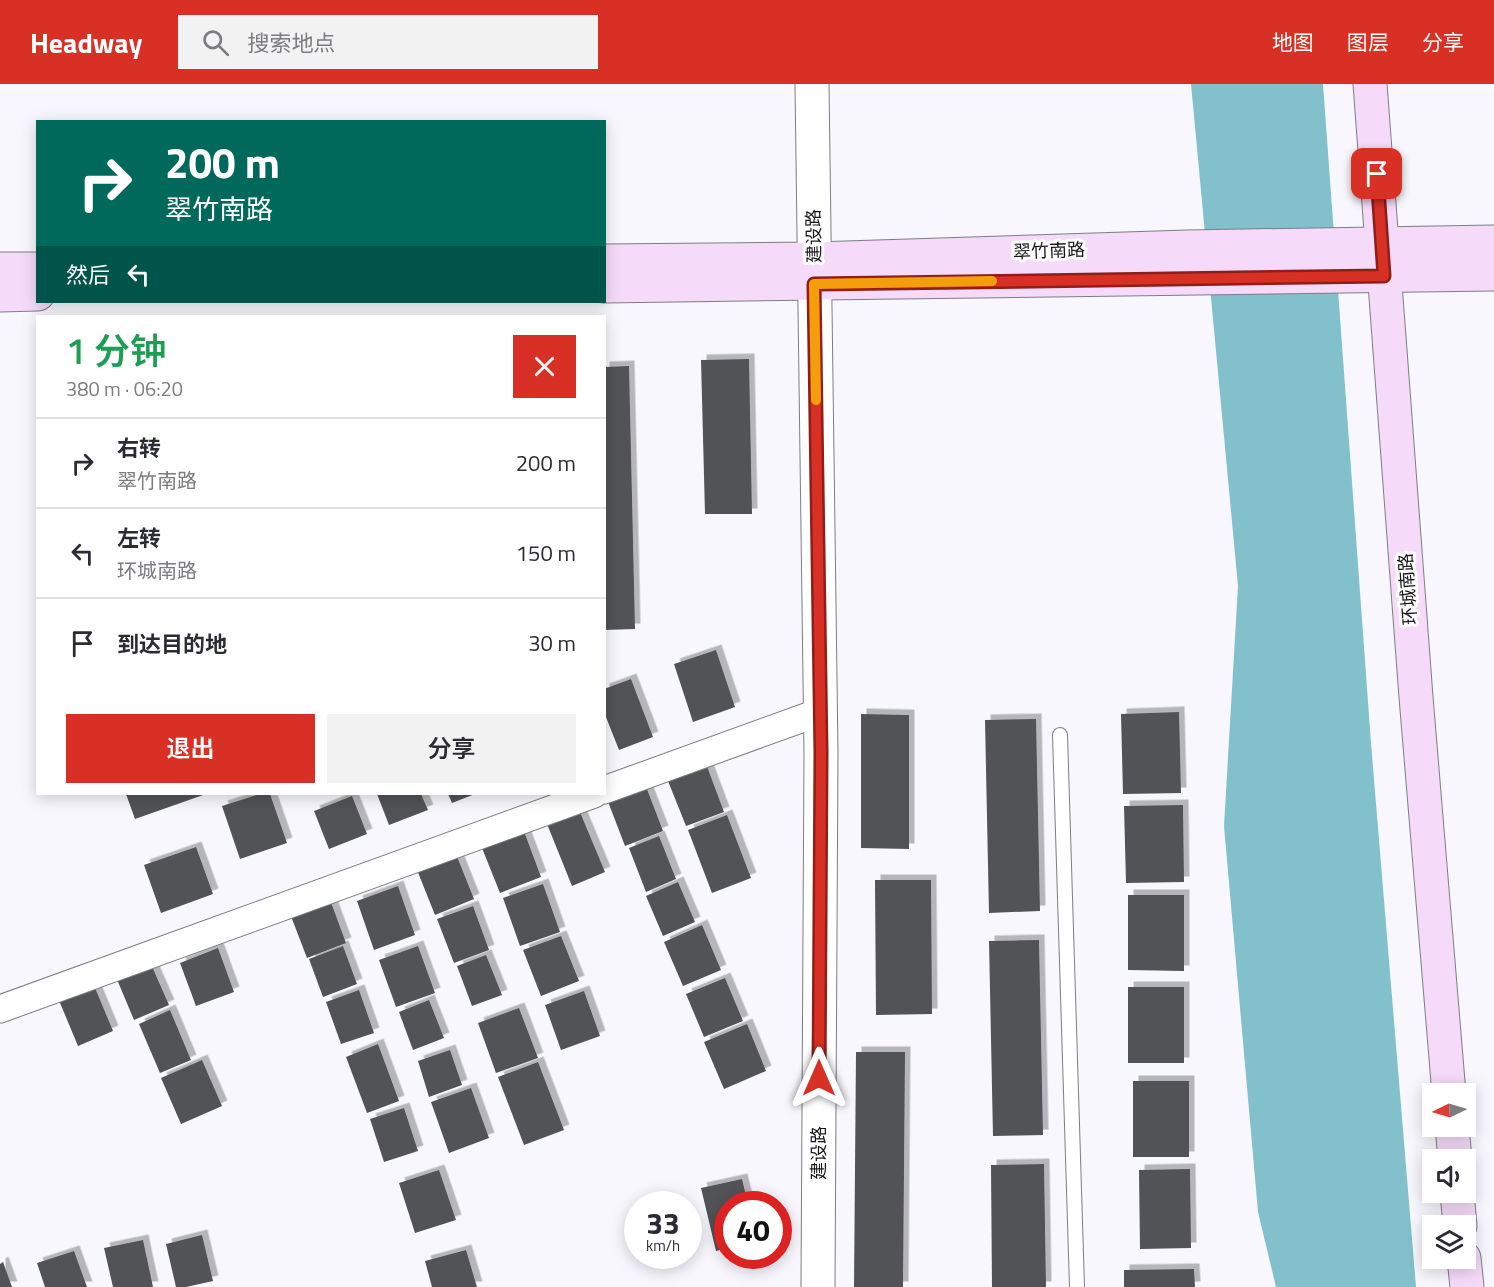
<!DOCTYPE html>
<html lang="zh">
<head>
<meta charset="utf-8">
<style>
  :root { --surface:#fff; --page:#f2f2f3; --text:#2b2b33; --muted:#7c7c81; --line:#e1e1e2; --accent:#d93025 }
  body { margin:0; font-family:"Titillium Web","Noto Sans SC",sans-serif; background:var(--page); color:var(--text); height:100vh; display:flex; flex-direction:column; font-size:22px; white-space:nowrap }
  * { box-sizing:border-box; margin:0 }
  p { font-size:20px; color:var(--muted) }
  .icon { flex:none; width:33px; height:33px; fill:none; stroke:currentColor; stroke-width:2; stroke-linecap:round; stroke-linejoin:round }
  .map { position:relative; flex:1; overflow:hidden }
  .details { position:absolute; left:36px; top:231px; width:570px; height:480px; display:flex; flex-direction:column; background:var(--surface); border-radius:0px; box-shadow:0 3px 15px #0003 }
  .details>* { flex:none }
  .banner { position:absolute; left:36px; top:36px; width:570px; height:183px; border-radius:0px; box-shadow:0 3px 15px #0003; background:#00695c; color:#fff; overflow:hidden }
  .needle { width:39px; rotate:265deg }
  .fabs { position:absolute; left:1422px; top:999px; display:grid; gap:12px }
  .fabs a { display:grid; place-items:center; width:54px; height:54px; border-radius:0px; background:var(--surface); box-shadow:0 3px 15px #0003; font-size:30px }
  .speed { position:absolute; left:624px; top:1107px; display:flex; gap:12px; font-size:30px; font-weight:700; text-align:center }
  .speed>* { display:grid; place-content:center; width:78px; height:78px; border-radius:50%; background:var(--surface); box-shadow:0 3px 15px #0003; line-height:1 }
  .speed small { font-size:15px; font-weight:400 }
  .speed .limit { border:9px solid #d22; background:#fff; color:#111 }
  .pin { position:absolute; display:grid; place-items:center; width:51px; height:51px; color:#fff; margin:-26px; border-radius:12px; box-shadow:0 3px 9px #0006 }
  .me { position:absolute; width:66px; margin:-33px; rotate:0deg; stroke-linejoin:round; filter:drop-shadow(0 0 4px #0008) }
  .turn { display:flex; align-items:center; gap:21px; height:126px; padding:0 30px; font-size:27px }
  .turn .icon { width:78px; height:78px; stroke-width:2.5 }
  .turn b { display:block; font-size:42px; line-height:51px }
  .then { display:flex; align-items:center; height:57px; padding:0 30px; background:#0003; gap:12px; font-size:22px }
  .round { display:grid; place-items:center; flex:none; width:63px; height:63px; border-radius:0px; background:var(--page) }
  .head { display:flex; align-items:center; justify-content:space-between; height:102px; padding:0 30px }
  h1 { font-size:36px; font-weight:600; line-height:45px; color:#1e9e55 }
  .action { display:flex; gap:12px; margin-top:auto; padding:12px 30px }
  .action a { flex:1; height:69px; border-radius:0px; background:var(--accent); color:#fff; font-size:24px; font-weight:600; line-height:69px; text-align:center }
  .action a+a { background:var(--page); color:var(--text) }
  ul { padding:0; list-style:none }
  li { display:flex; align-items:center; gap:18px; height:90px; padding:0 30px; border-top:2px solid var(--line) }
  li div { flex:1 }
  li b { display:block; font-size:22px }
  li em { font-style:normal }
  header { display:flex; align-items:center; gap:36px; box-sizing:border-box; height:84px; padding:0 30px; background:var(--accent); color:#fff }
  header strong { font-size:28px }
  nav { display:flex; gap:33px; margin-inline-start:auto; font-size:21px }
  .search { width:420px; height:54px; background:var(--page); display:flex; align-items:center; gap:15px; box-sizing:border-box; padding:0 21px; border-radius:0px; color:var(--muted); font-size:22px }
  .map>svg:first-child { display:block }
  .water { fill:#82c0cc }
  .building { fill:#515256; filter:url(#shadow) }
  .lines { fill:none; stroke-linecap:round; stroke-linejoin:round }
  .service-casing { stroke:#7d7d82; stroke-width:16 }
  .minor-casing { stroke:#7d7d82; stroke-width:29 }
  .tertiary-casing { stroke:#7d7d82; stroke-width:35 }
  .secondary-casing { stroke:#7d7d82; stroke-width:35 }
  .service { stroke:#fff; stroke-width:14 }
  .minor { stroke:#fff; stroke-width:27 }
  .tertiary { stroke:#fff; stroke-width:33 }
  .secondary { stroke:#f5dbf9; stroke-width:33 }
  .route-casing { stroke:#8d1f18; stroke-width:15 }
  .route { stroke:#d93025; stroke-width:10 }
  .slow { stroke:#f59e0b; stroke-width:10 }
  .labels { text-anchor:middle; stroke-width:6; stroke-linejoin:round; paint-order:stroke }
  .street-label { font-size:18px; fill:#161618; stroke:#fff }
</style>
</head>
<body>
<header>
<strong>Headway</strong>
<div class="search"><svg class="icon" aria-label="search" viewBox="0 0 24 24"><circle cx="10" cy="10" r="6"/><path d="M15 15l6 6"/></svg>搜索地点</div>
<nav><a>地图</a><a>图层</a><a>分享</a></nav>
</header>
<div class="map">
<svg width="1494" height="1203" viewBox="0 0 1494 1203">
  <defs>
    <filter id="shadow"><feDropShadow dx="5.5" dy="-5.5" stdDeviation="0" flood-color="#0004"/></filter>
  </defs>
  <rect width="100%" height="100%" fill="#f7f7fd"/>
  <path class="water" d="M1191,0H1323L1371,659L1416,1203H1276L1258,1128L1224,742L1238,502Z"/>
  <g class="building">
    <path d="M749,275L752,430H705L701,276Z"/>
    <path d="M629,282L635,545L604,546V283Z"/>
    <path d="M716,566L735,623L693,638L674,580Z"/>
    <path d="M631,595L653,653L619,666L604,628V605Z"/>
    <path d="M1179,628L1181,709L1123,710L1121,630Z"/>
    <path d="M861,630L909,631V765L861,764Z"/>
    <path d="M1036,635L1040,827L989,829L985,636Z"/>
    <path d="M705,677L724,728L686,742L666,692Z"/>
    <path d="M645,700L663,747L625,762L607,715Z"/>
    <path d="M126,710H206L135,735Z"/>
    <path d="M260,710H270L287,759L240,775L222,722Z"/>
    <path d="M377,710H421L428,726L389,741Z"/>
    <path d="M448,710H475L452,719Z"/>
    <path d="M352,712L367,750L329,765L314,727Z"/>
    <path d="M577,721L605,788L572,802L545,735Z"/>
    <path d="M1183,721L1184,798L1126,799L1124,722Z"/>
    <path d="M727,731L751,794L712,809L688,746Z"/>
    <path d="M522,742L541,793L500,809L480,759Z"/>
    <path d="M659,752L676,795L646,808L629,764Z"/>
    <path d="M196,763L213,810L161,829L144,781Z"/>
    <path d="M456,770L474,815L435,831L417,786Z"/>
    <path d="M875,796H931L932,930L876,931Z"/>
    <path d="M678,798L695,838L663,852L646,812Z"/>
    <path d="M543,800L560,848L520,862L503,814Z"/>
    <path d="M398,802L415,851L374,866L357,817Z"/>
    <path d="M1128,811H1184V887L1128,886Z"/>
    <path d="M329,813L346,859L307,874L289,827Z"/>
    <path d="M473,822L489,866L454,879L437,835Z"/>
    <path d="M702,841L721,886L683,902L664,858Z"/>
    <path d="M561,852L579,897L541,912L523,866Z"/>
    <path d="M1039,856L1043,1051L993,1052L989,857Z"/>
    <path d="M343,862L357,900L323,913L309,875Z"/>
    <path d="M418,862L435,909L396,923L379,876Z"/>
    <path d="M218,864L234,908L196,922L180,879Z"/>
    <path d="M486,871L502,911L472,922L457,882Z"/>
    <path d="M150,878L169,921L134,936L116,893Z"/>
    <path d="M725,894L743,937L704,953L686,910Z"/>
    <path d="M93,899L113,947L78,962L58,914Z"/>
    <rect x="1128" y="903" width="56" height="76"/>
    <path d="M359,906L374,949L341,960L326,918Z"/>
    <path d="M584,907L600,952L561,966L545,921Z"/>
    <path d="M429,916L444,954L413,966L399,928Z"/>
    <path d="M519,924L538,974L496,989L478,939Z"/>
    <path d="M170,926L191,976L160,989L139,940Z"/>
    <path d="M747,940L766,987L724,1005L704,958Z"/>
    <path d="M378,960L399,1017L367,1029L346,973Z"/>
    <path d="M450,966L462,1001L429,1013L418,977Z"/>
    <path d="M856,968H905L903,1203H854Z"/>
    <path d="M202,976L222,1022L181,1040L161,994Z"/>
    <path d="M538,978L564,1046L524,1061L498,993Z"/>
    <rect x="1133" y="997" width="56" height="76"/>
    <path d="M471,1004L489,1054L449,1069L431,1018Z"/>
    <path d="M404,1024L418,1067L384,1078L370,1035Z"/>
    <path d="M1044,1080L1046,1203H992L991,1081Z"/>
    <path d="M1190,1085L1191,1164L1140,1165L1139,1086Z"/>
    <path d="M439,1086L456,1136L415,1149L399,1099Z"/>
    <path d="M742,1095L748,1120H728V1164L716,1167L701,1104Z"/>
    <path d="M202,1151L213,1197L186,1203H176L166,1160Z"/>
    <path d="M143,1156L153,1203H113L104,1164Z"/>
    <path d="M466,1166L477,1203H432L425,1177Z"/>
    <path d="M74,1167L87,1203H45L37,1179Z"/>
    <path d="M3,1178L12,1203H0V1180Z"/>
    <path d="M1194,1185L1195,1203H1124V1186Z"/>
  </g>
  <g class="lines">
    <defs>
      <path id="service" d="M1060,651L1077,1203"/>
      <g id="minor">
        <path d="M604,706L820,628"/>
        <path d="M0,925L594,710"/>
      </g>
      <path id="tertiary" d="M812,0L821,669L818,1203"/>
      <g id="secondary">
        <path d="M1370,0L1416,613L1449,1010"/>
        <path d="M604,177L814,175L1187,163L1494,158"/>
        <path d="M0,185H38"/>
        <path d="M604,202L1494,190"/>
        <path d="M0,211L38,210"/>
        <path d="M1452,1042L1455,1076"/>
        <path d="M1457,1108L1460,1142"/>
        <path d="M1464,1174L1467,1203"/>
      </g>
    </defs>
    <use href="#service" class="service-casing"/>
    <use href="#minor" class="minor-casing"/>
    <use href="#tertiary" class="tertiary-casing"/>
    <use href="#secondary" class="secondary-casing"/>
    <use href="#service" class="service"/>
    <use href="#minor" class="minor"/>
    <use href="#tertiary" class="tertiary"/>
    <use href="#secondary" class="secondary"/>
  </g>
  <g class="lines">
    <defs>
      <path id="route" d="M819,994L821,669L814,200L1384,192L1377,90"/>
    </defs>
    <use href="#route" class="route-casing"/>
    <use href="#route" class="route"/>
    <path class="slow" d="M816,316L814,200L992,197"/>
  </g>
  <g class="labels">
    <g class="street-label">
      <text transform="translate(814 152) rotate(-91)" y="6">建设路</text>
      <text transform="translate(1049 167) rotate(-2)" y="6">翠竹南路</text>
      <text transform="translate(1408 505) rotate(-94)" y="6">环城南路</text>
      <text transform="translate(819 1069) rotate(-90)" y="6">建设路</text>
    </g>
  </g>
</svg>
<div class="fabs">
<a><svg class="needle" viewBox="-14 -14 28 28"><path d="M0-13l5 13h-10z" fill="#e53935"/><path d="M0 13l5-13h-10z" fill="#7c7c81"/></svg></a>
<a><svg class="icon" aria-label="sound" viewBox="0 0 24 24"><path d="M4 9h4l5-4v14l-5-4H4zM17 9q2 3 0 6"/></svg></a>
<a><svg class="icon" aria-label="layers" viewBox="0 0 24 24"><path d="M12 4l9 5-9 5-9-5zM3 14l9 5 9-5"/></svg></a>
</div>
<div class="speed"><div>33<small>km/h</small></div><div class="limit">40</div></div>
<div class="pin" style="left:1377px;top:90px;background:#d93025"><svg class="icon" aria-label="arrive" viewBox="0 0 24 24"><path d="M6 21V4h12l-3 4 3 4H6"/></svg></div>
<svg class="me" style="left:819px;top:994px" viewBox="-20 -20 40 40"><path d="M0-17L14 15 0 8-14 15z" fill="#d93025" stroke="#fff" stroke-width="4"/></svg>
<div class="banner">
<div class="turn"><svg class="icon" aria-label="right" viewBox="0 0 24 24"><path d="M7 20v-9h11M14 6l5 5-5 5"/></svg><div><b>200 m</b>翠竹南路</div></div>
<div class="then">然后<svg class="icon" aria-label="left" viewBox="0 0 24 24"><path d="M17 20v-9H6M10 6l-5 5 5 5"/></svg></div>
</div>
<section class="details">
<div class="head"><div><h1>1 分钟</h1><p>380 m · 06:20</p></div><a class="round" style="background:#d93025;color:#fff"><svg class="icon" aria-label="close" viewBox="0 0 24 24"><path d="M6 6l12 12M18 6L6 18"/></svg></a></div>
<ul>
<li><svg class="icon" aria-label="right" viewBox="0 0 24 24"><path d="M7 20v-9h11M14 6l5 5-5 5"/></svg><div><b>右转</b><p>翠竹南路</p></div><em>200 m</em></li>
<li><svg class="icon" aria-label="left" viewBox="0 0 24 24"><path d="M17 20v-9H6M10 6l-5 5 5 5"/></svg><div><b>左转</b><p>环城南路</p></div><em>150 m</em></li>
<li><svg class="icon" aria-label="arrive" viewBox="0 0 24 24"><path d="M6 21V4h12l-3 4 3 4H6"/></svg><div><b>到达目的地</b></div><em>30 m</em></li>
</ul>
<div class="action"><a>退出</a><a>分享</a></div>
</section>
</div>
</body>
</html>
